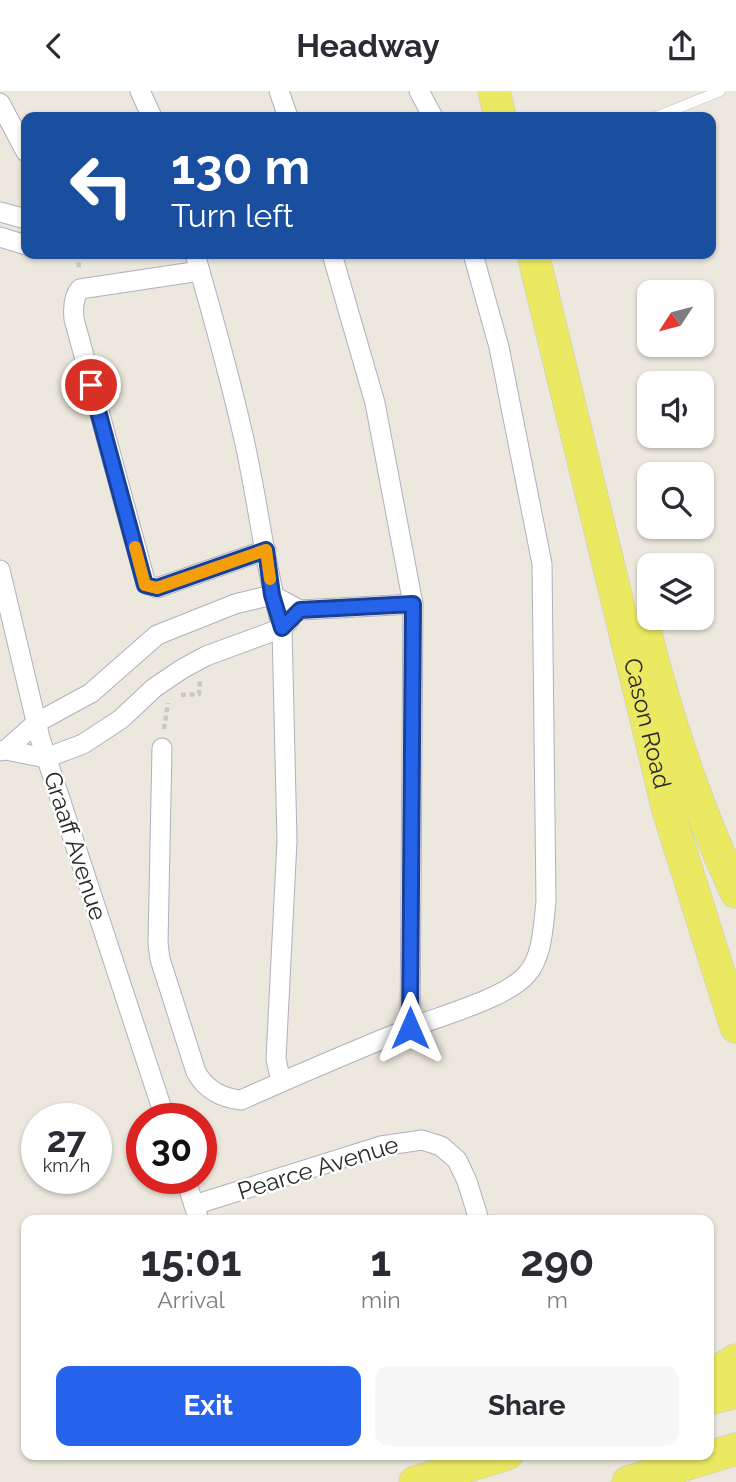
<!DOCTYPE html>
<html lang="en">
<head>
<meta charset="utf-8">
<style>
  :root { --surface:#fff; --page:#f7f7f7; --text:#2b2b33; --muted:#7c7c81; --accent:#2563eb }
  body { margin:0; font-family:Raleway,sans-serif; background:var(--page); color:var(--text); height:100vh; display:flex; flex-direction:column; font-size:26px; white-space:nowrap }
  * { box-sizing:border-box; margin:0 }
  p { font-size:23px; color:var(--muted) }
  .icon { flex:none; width:38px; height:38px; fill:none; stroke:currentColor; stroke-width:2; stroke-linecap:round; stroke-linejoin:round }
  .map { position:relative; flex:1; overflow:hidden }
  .drawer { position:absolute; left:21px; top:1124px; width:693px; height:245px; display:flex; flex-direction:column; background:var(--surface); border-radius:14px; box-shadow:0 2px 5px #0004 }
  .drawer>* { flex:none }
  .top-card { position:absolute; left:21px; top:21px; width:695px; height:147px; border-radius:14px; box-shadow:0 2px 5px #0004; background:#1a4fa0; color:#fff; overflow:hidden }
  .needle { width:46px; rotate:234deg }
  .tools { position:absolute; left:637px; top:189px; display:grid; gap:14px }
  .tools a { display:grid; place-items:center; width:77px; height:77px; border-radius:14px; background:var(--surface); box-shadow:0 2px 5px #0004; font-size:35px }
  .speed { position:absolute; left:21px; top:1012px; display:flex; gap:14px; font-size:35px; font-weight:700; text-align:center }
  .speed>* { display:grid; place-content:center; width:91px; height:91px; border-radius:50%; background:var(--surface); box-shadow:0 2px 5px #0004; line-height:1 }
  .speed small { font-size:18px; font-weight:400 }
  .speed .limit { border:10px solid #d22; background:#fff; color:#111 }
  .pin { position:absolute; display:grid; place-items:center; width:60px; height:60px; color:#fff; margin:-30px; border:4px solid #fff; border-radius:50%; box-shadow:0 2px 7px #0007 }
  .me { position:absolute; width:77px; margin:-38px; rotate:0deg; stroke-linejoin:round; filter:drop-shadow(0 0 5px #0008) }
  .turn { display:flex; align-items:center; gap:24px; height:147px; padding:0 35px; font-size:32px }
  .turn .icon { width:91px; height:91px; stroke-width:2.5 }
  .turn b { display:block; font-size:49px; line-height:60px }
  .eta { display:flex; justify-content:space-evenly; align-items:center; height:119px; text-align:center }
  .eta b { font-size:42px; font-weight:700; line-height:49px }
  .action { display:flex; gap:14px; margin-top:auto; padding:14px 35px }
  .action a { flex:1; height:80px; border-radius:14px; background:var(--accent); color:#fff; font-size:28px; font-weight:700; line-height:80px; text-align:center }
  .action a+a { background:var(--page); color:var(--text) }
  header { display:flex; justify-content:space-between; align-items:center; height:91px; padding:0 35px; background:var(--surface); font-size:32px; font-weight:700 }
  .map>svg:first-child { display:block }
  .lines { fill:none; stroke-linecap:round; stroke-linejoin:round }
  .lane-casing { stroke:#b0b0be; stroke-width:11 }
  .street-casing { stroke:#b0b0be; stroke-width:21 }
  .primary-casing { stroke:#c8c8c8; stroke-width:33 }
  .path { stroke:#c8c8c8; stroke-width:4.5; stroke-dasharray:5 3.5; stroke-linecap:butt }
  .lane { stroke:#fff; stroke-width:10 }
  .street { stroke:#fff; stroke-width:19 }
  .primary { stroke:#ebe862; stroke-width:32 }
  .route-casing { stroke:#184099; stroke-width:18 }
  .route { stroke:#2563eb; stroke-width:12 }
  .slow { stroke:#f59e0b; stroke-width:12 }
  .labels { text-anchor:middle; stroke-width:5; stroke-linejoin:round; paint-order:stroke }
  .street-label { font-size:24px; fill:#2a2a2a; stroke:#fff }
</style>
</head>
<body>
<header><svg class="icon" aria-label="back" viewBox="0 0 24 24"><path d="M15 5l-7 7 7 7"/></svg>Headway<svg class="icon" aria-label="share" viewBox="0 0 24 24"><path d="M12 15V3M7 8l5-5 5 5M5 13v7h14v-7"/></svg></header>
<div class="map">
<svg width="736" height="1391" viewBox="0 0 736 1391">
  <rect width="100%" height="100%" fill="#ece8dd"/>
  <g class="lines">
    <defs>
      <path id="lane" d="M656,26L720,0"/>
      <g id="street">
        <path d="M140,0L152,26"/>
        <path d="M279,0L288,26"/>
        <path d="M419,0L433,26"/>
        <path d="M0,12L26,61"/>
        <path d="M0,121L26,128"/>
        <path d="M0,146L26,154"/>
        <path d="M195,163C212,222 229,283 243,344C258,408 264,474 282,537L287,750L276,968L281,991"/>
        <path d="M332,163L375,312L413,513L410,937"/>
        <path d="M200,180L80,198C73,206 73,218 74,228L146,493L157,497L266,459"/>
        <path d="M0,479L40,647L165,1027"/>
        <path d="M162,657L158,852L160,868L196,981C206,999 221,1007 241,1009C297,984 353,960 410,937C440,925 507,907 527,883C543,865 543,835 546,811L542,473L499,256L473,163"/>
        <path d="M6,659L46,667L83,653L121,628L154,597L182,578L206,565L282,537L289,530"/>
        <path d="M0,660L6,659L36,632L91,602L157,544L235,513L272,504L300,519L413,513"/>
        <path d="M185,1087L199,1129"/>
        <path d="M194,1114L381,1055L422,1049L441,1055L457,1069L467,1090L479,1129"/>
      </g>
      <g id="primary">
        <path d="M494,0L500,26"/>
        <path id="s1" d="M533,163L668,719L736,936"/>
        <path d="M644,535C666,625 697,717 736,801"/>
        <path d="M709,1286L736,1269"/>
        <path d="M709,1308L736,1301"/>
        <path d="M415,1391L507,1363"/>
        <path d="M628,1391L736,1358"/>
      </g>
    </defs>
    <use href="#lane" class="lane-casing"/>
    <use href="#street" class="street-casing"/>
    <use href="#primary" class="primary-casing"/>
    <g class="path">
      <path d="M78,163L79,180"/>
      <path d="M181,604L199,603L200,590"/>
      <path d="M164,638L168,612"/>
    </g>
    <use href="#lane" class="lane"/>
    <use href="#street" class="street"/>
    <use href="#primary" class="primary"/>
  </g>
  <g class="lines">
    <defs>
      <path id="route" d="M91,294L145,494L157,497L266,459L272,504L282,537L300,519L413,513L410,937"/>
    </defs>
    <use href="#route" class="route-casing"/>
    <use href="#route" class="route"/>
    <path class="slow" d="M135,456L145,494L157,497L266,459L270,488"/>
  </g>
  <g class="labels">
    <g class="street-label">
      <text dy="8" stroke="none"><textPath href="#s1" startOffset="483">Cason Road</textPath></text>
      <text transform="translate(75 755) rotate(72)" y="8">Graaff Avenue</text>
      <text transform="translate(318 1077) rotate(-17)" y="8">Pearce Avenue</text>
    </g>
  </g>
</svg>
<div class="tools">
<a><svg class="needle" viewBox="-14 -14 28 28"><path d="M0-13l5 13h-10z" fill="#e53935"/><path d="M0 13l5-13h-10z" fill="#7c7c81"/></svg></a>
<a><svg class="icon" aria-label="sound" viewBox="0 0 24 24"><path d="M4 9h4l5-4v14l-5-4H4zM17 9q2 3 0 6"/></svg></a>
<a><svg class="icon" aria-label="search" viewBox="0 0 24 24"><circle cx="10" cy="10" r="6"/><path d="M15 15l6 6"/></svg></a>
<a><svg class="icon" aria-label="layers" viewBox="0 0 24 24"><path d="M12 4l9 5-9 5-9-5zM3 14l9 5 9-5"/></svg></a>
</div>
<div class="speed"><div>27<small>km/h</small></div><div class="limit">30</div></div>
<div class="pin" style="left:91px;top:294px;background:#d93025"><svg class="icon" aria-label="arrive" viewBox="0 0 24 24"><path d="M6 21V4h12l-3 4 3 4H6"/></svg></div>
<svg class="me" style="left:410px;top:937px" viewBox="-20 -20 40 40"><path d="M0-17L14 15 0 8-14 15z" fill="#2563eb" stroke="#fff" stroke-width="4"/></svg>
<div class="top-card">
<div class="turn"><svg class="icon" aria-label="left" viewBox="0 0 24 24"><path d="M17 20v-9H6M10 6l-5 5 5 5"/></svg><div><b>130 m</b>Turn left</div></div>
</div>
<section class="drawer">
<div class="eta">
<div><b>15:01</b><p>Arrival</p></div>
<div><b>1</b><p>min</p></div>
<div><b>290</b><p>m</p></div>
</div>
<div class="action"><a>Exit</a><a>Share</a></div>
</section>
</div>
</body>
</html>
